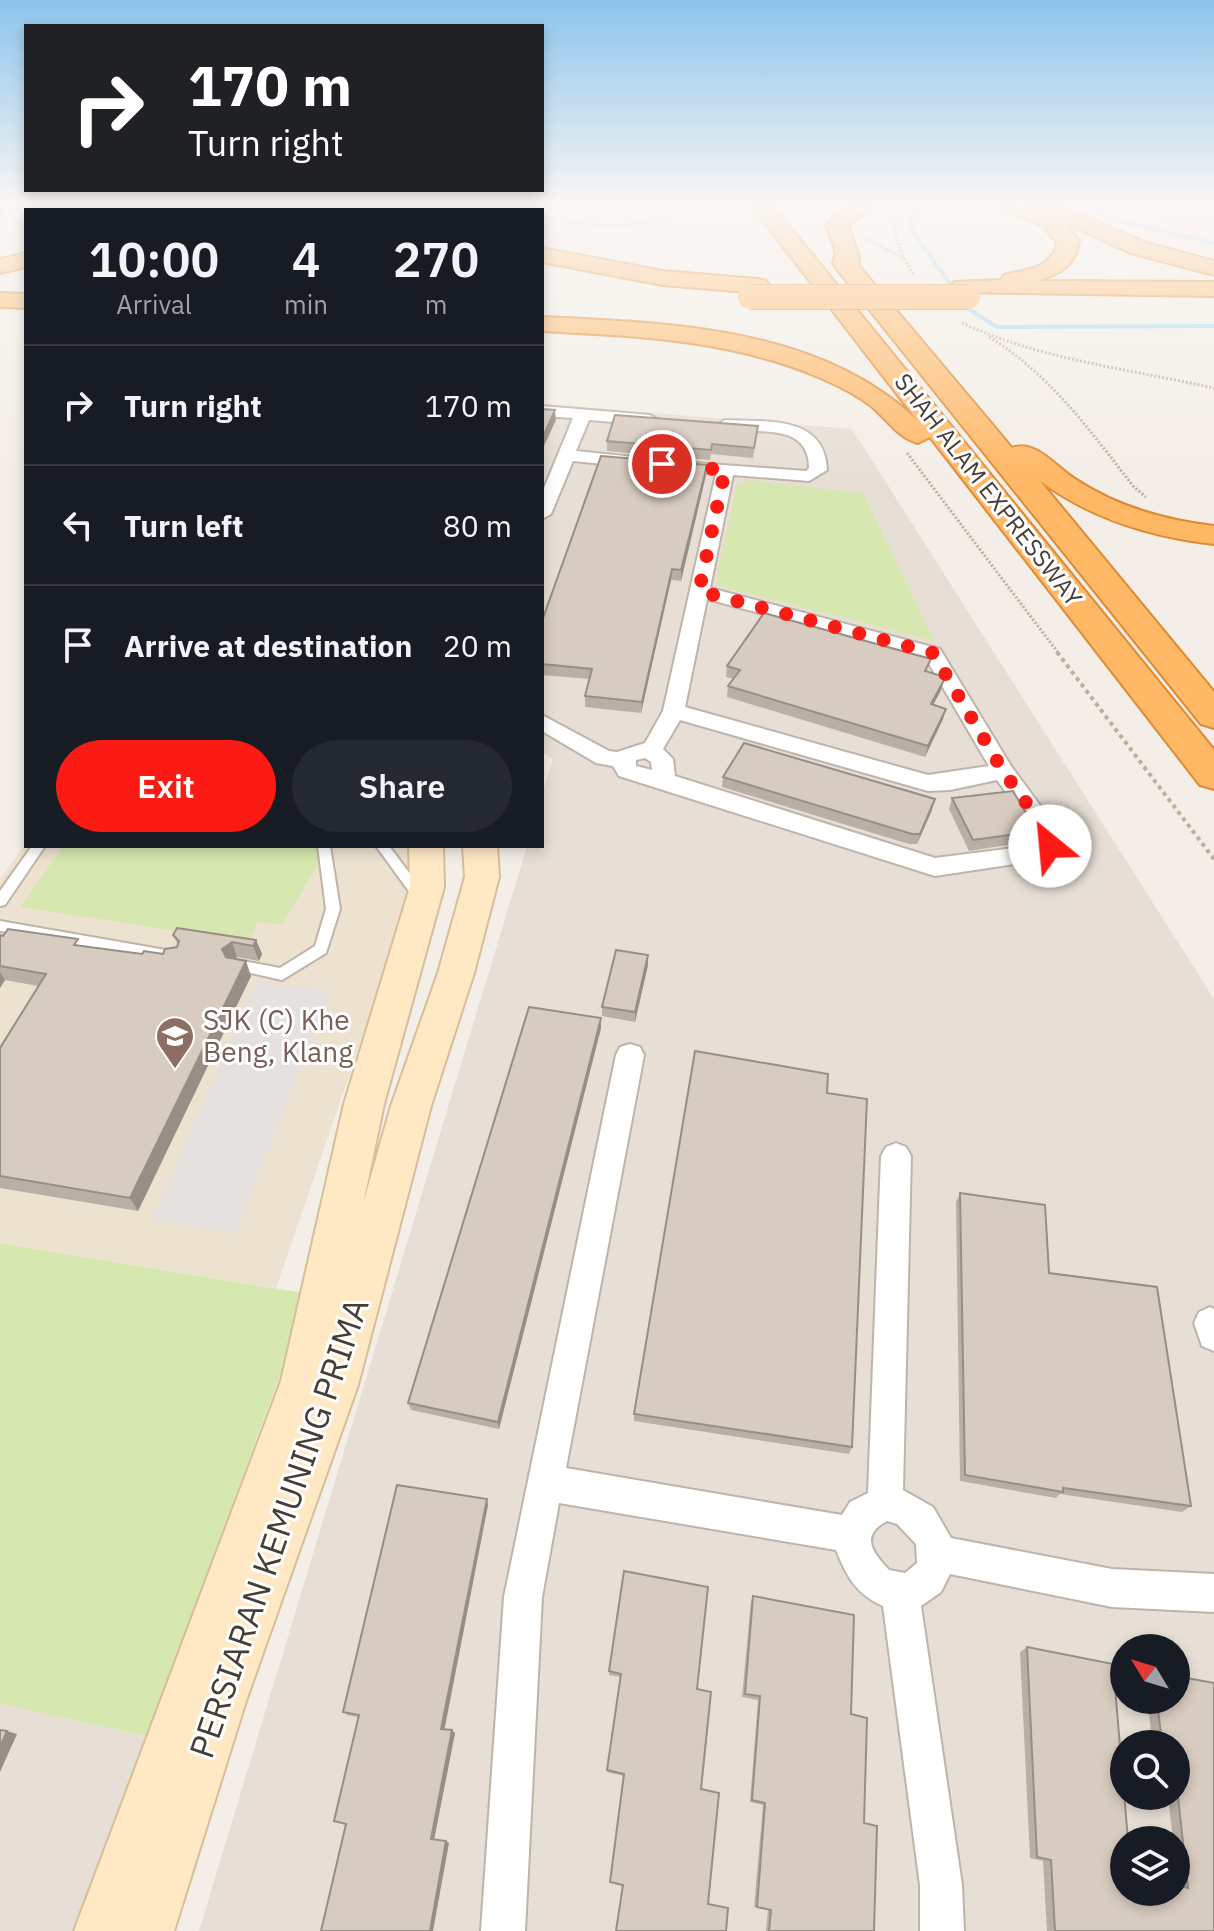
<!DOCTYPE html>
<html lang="en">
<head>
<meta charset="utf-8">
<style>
  :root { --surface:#171b24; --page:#242831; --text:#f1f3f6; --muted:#9ea1a6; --line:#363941; --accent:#fc1a15 }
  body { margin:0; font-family:"IBM Plex Sans",sans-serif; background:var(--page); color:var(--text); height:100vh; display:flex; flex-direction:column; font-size:30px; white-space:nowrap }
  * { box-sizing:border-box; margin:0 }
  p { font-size:26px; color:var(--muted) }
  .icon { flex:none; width:44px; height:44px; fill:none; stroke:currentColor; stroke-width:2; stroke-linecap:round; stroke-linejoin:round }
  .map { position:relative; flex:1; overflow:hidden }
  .sheet { position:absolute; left:24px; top:208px; width:520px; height:640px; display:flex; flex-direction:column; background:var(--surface); border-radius:0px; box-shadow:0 4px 12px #0003 }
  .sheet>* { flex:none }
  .top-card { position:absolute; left:24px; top:24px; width:520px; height:168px; border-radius:0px; box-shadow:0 4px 12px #0003; background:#202124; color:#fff; overflow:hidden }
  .needle { width:52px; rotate:308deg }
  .controls { position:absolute; left:1110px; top:1634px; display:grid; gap:16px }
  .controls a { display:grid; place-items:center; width:80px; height:80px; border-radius:50%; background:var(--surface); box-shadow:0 4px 12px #0003; font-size:40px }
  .pin { position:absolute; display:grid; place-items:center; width:68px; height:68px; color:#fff; margin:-34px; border:4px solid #fff; border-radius:50%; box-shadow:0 2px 8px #0007 }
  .me { position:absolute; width:88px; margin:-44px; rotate:332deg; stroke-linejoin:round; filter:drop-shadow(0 0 6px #0008) }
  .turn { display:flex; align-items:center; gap:28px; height:168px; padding:0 32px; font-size:36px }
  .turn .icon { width:104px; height:104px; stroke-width:2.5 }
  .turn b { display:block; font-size:56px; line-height:68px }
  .eta { display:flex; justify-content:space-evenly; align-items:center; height:136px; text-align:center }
  .eta b { font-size:48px; font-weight:600; line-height:56px }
  .primary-button { display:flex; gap:16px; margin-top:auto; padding:16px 32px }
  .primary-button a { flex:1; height:92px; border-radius:48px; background:var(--accent); color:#fff; font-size:32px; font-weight:600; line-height:92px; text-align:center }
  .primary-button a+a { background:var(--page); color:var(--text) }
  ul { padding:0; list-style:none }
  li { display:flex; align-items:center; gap:24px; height:120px; padding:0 32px; border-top:2px solid var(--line) }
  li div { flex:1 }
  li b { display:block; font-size:30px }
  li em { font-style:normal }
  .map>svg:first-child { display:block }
  .residential { fill:#e7dfd5; fill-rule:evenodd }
  .education { fill:#ede1d0 }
  .green { fill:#d6e8af }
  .parking { fill:#e4e1df }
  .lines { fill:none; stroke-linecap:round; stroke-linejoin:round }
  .stream { stroke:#a2dbf1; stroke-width:4 }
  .lane-casing { stroke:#bfb4a9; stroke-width:4 }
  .street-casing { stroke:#bfb4a9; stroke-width:4 }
  .secondary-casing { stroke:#d7be98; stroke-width:4 }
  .highway-casing { stroke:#df8a35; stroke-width:4 }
  .path-far1 { stroke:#c1ae9a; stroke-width:3; stroke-dasharray:2 2; stroke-linecap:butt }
  .path { stroke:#c1ae9a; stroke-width:4; stroke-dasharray:4 4; stroke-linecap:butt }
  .lane { fill:#fff; fill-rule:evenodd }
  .street { fill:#fff; fill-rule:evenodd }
  .secondary { fill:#ffe9c5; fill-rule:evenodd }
  .highway { fill:#ffb866; fill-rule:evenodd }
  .highway-bridge-casing { stroke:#df8a35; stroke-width:26; stroke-linecap:butt }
  .highway-bridge { stroke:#ffb866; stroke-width:24 }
  .wall { fill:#baafa4 }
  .shaded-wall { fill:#978e86 }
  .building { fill:#d8cbbf; stroke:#978e86; stroke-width:2 }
  .route { stroke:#fc1a15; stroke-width:14; stroke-dasharray:0 25.2 }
  .labels { text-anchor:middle; stroke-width:6; stroke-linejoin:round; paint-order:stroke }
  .far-street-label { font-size:24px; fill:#463e36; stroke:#fff }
  .education-label { font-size:28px; fill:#785e54; stroke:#fff; text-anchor:start }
  .near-street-label { font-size:34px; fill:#463e36; stroke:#fff }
</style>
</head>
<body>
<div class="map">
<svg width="1214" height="1931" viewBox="0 0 1214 1931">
  <rect width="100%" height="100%" fill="#f3eee7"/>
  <g class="residential">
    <path d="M1108,205H1214V227L1125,212Z"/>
    <path d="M542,404L852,429L1214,999V1931H199L527,846H542V795L553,759L542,752ZM1124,1648H1176V1700H1124ZM1124,1744H1176V1796H1124ZM1124,1840H1176V1892H1124Z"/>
    <path d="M0,1704L147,1736L75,1931H0Z"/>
  </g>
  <path class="education" d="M26,842V846H410V898L276,1288L0,1243V880Z"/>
  <g class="green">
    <path d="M749,480L863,493L934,641L719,586L716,578L737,484Z"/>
    <path d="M63,846H319L320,861L282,924L258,922L248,942L21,907Z"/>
    <path d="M0,1243L310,1294L147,1736L0,1704Z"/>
  </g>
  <path class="parking" d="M257,981L330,990L236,1233L151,1220Z"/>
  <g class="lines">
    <g class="stream">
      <path d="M916,205L920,206L910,221L915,235L967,308L997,327L1214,326"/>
      <path d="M1081,205L1120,221L1214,243"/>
    </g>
    <defs>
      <g id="lane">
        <path d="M85,205H92L87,210H80Z"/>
        <path d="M32,846H45L5,905L0,906V891Z"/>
        <path d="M318,846H330L340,909L326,953L282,980L233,969L231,965L233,961L238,960L280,968L315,946L326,909Z"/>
        <path d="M376,846H389L426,895L428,898L426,901H416Z"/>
        <path d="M0,921L160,949L165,950L167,954L165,958L160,959L0,931Z"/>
      </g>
      <g id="street">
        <path d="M542,406L650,415L658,420L650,425L589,420L576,451L634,457L642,462L634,467L573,461L551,514L542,519V493L573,418L542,416Z"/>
        <path d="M725,420C766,422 825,415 827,470L809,481L733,475L710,588L940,649L1011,766L1061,834L1062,846L1058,852L1042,860L935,876L619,776L613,766L596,763L542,731V715L609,751L617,752L645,743L663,711L716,474L667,469L664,465L667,461L806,471L809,468C809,419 752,436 719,428L717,425ZM707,599L925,657L989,766L928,775L685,707ZM680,720L928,791L950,790L997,780L1037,835L1038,842L1029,846L935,858L675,776L673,759L663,749ZM645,758L651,762L652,770L636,766V760Z"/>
        <path d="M630,1044L640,1047L644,1055L566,1468L842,1515L850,1502L868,1493L881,1156L886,1147L896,1143L906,1147L911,1156L903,1490L933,1507L951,1538L1112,1569L1214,1574V1612L1112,1607L950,1574L941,1592L921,1606L962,1885L964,1931H920V1885L883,1606C856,1594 847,1577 836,1550L559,1503L542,1597L525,1931H481L504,1597L616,1055L620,1047ZM887,1521L897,1524L916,1544L917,1563L905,1573L889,1570C873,1553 859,1536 887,1521Z"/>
        <path d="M1210,1307L1214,1309V1351L1202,1346L1194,1323L1199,1312Z"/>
      </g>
      <g id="secondary">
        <path d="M133,205H152L147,210H128Z"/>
        <path d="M409,846H443L444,887L384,1104L363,1204L391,1106L438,973L465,877L463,846H497L499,877L474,973L431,1106L358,1385L246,1701L174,1931H74L281,1381L344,1104L410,887Z"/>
      </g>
      <g id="highway">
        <path d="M262,205H282V210H260Z"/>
        <path d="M751,205H772L1214,750V789L1200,785L930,437L918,443C898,438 887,419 871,406C857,395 839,386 823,379C734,340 638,336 542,331V317C670,323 819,327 917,420Z"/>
        <path d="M850,205H876L848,226L858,253L859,266L1012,448C1035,439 1056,467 1075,479C1117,507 1164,520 1214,526V544C1150,537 1092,519 1040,481L1214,692V728L1201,724L836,268L833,263L836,253L826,225L840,210Z"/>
        <path d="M1000,205H1058L1147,243L1214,261V275L1131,253L1064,223L1079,241C1077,265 1058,275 1037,281L1214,282V296L954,292L950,287L954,282L1001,280L1004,275C1025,270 1054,268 1057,242L1044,227L1003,209Z"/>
        <path d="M542,248L663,271L758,279L766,281L770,286L766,291L758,293L663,285L542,262Z"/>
        <path d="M26,253V267L0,273V259Z"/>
        <path d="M0,293L26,294V308L0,307Z"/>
      </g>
    </defs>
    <use href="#lane" class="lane-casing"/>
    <use href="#street" class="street-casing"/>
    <use href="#secondary" class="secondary-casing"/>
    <use href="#highway" class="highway-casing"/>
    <g class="path-far1">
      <path d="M518,205L526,210"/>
      <path d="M903,205C890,224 895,238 904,258"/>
      <path d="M542,216C594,229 645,231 693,205"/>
      <path d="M865,239L904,258L913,274"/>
      <path d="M962,323C1042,360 1129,369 1214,388"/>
      <path d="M989,337C1051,375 1090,431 1134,487L1146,497"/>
      <path d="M907,453L1059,654"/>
    </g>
    <path class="path" d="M1057,652L1214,859"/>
    <use href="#lane" class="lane"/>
    <use href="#street" class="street"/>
    <use href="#secondary" class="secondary"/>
    <use href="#highway" class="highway"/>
    <defs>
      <g id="highway-bridge">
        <path d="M210,210L221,205"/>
        <path d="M750,297H968"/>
      </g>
    </defs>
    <use href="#highway-bridge" class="highway-bridge-casing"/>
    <use href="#highway-bridge" class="highway-bridge"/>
  </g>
  <g class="wall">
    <path d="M758,426L753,458L711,454L710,460L607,451V441Z"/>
    <path d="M706,475L681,581L671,580L641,713L585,707V696L589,679L542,675V621Z"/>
    <path d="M727,666L928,670L927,672L944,680L941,690L933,705L943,719L925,757L727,697L728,686L734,679L726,677Z"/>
    <path d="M723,777L932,810L917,844H909L722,787Z"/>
    <path d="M952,798L1037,831L1033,841L969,851L949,809Z"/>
    <path d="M0,935L142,954H163L177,947L178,945L173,935L256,940L262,954L259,961L237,957L235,959L251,976L138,1211L0,1188V1048L38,986L5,980L0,988Z"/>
    <path d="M648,955V965L635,1022L602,1016V1007Z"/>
    <path d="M601,1028L499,1429L411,1410L408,1403Z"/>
    <path d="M827,1093L852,1447L849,1454L634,1421V1414Z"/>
    <path d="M960,1193L1049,1273L1191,1506L1182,1512L1060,1494L1056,1498L960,1481L956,1202Z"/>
    <path d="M488,1505L444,1729L455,1733L434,1839L449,1843L346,1824L358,1717L347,1715L343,1712Z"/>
    <path d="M708,1587L622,1886L624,1776L607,1772L621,1677L609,1675V1671Z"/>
    <path d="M753,1596L851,1714L864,1823L874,1931H766L768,1910L754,1907L763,1805L750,1802L758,1700L742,1697L751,1601Z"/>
    <path d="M1027,1647L1124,1892L1177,1885L1176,1840H1173L1168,1796H1176V1744H1152L1148,1700H1176L1214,1931H1047L1043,1861L1030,1858L1020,1652Z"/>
  </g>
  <g class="shaded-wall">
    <path d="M0,205H17L0,218Z"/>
    <path d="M555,410L556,420L542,450V439Z"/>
    <path d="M707,465L706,475L681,581V570Z"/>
    <path d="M672,569L671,580L641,713L642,702Z"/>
    <path d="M944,680L941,690L928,715L931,704Z"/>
    <path d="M946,709L943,719L925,757L928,746Z"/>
    <path d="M935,799L932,810L917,844L920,834Z"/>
    <path d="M256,940L262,954L259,961L253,946Z"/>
    <path d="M232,942L237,957L228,964L222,949Z"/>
    <path d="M648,955V965L635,1022V1012Z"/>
    <path d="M246,961L251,976L138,1211L130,1198Z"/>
    <path d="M0,972L5,980L0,988Z"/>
    <path d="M601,1018V1028L499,1429L498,1422Z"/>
    <path d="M487,1499L488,1505L444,1732L441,1729Z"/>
    <path d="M452,1730L455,1733L434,1840L431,1839Z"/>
    <path d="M7,1731L17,1734L0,1772V1747Z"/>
    <path d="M446,1841L449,1843L433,1931H430Z"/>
  </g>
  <g class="building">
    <path d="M542,409L555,410L542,439Z"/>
    <path d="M615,415L758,426L754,448L712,444L711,450L607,441Z"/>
    <path d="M601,456L707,465L681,570L672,569L642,702L585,696L592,669L542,664V621Z"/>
    <path d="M764,613L931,659L925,671L942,676L944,680L931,704L946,709L928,746L728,686L740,670L727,666Z"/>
    <path d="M744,743L935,799L920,834H912L723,777Z"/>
    <path d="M1013,791L1037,831L973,840L952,798Z"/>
    <path d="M177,928L256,940L253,946L232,942L222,949L226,957L246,961L130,1198L0,1176V1048L46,974L0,966V935L3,936L8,929L78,939L74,945L142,954L144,951L163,954L165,949L177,947L179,941L173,935Z"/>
    <path d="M616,950L648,955L635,1012L602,1007Z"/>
    <path d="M529,1007L601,1018L498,1422L408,1403Z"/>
    <path d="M695,1051L828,1074L827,1093L867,1099L852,1447L634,1414Z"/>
    <path d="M960,1193L1045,1205L1049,1273L1157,1287L1191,1506L1063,1488V1492L965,1475Z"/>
    <path d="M397,1485L487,1499L441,1729L452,1730L431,1839L446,1841L430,1931H321L346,1824L334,1821L359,1715L343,1712Z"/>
    <path d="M624,1571L708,1587L697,1689L711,1692L701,1789L719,1793L708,1904L728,1908L726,1931H616L623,1885L610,1882L624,1774L607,1770L621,1674L609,1671Z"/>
    <path d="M753,1596L854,1615L851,1714L867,1718L864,1823L877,1826L874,1931H769L771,1910L757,1907L765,1803L752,1800L760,1696L745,1694Z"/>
    <path d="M1027,1647L1113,1664L1128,1840H1124V1892H1176V1885L1188,1888L1177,1788H1176V1744H1162L1157,1700H1176V1676L1214,1683V1931H1055L1051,1860L1037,1857Z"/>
    <path d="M0,1730L7,1731L0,1747Z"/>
  </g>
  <linearGradient id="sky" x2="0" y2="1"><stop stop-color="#8cc4ec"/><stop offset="0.43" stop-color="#faf7f4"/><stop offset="1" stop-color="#faf7f4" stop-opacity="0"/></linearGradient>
  <rect width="1214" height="475" fill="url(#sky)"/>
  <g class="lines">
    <path class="route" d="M662,464L725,470L699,591L933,653L1003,771L1049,834L1050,846"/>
  </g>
  <defs>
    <symbol id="school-pin" viewBox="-11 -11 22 30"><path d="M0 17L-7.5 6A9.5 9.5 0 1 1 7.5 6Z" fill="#8d6e63" stroke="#fff"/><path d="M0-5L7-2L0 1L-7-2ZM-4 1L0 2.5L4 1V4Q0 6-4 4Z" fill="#fff"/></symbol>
  </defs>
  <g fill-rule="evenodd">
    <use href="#school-pin" x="153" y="1014" width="44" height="60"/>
  </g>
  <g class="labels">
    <g class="far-street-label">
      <text transform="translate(988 490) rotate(52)" y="8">SHAH ALAM EXPRESSWAY</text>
    </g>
    <g class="education-label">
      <text x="203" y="1030">SJK (C) Khe<tspan x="203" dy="32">Beng, Klang</tspan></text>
    </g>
    <g class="near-street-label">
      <text transform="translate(279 1528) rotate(-71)" y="12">PERSIARAN KEMUNING PRIMA</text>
    </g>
  </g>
</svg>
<div class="controls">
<a><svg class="needle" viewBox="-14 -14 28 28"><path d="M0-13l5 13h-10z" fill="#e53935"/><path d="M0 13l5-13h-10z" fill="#9ea1a6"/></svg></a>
<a><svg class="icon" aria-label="search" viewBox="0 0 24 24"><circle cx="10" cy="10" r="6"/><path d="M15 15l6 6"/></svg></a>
<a><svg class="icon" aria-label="layers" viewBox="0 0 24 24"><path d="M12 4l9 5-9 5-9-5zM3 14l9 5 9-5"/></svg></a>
</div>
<div class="pin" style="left:662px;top:464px;background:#d93025"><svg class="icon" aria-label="arrive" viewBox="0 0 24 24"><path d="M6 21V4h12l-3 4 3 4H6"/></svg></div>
<svg class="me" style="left:1050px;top:846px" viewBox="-20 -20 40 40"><circle r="19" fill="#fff"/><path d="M0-13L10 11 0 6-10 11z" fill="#fc1a15"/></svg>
<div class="top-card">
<div class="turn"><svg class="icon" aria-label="right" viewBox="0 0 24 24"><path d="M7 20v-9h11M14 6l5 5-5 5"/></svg><div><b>170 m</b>Turn right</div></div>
</div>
<section class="sheet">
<div class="eta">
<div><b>10:00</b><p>Arrival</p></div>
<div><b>4</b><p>min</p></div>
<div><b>270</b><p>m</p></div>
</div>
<ul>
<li><svg class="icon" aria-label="right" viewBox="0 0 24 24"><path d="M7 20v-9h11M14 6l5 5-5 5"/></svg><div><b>Turn right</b></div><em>170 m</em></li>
<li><svg class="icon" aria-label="left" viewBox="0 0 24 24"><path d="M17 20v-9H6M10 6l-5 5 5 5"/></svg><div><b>Turn left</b></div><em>80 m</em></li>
<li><svg class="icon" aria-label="arrive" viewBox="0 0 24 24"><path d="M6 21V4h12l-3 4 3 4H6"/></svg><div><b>Arrive at destination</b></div><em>20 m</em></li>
</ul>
<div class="primary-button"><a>Exit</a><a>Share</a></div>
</section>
</div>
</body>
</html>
